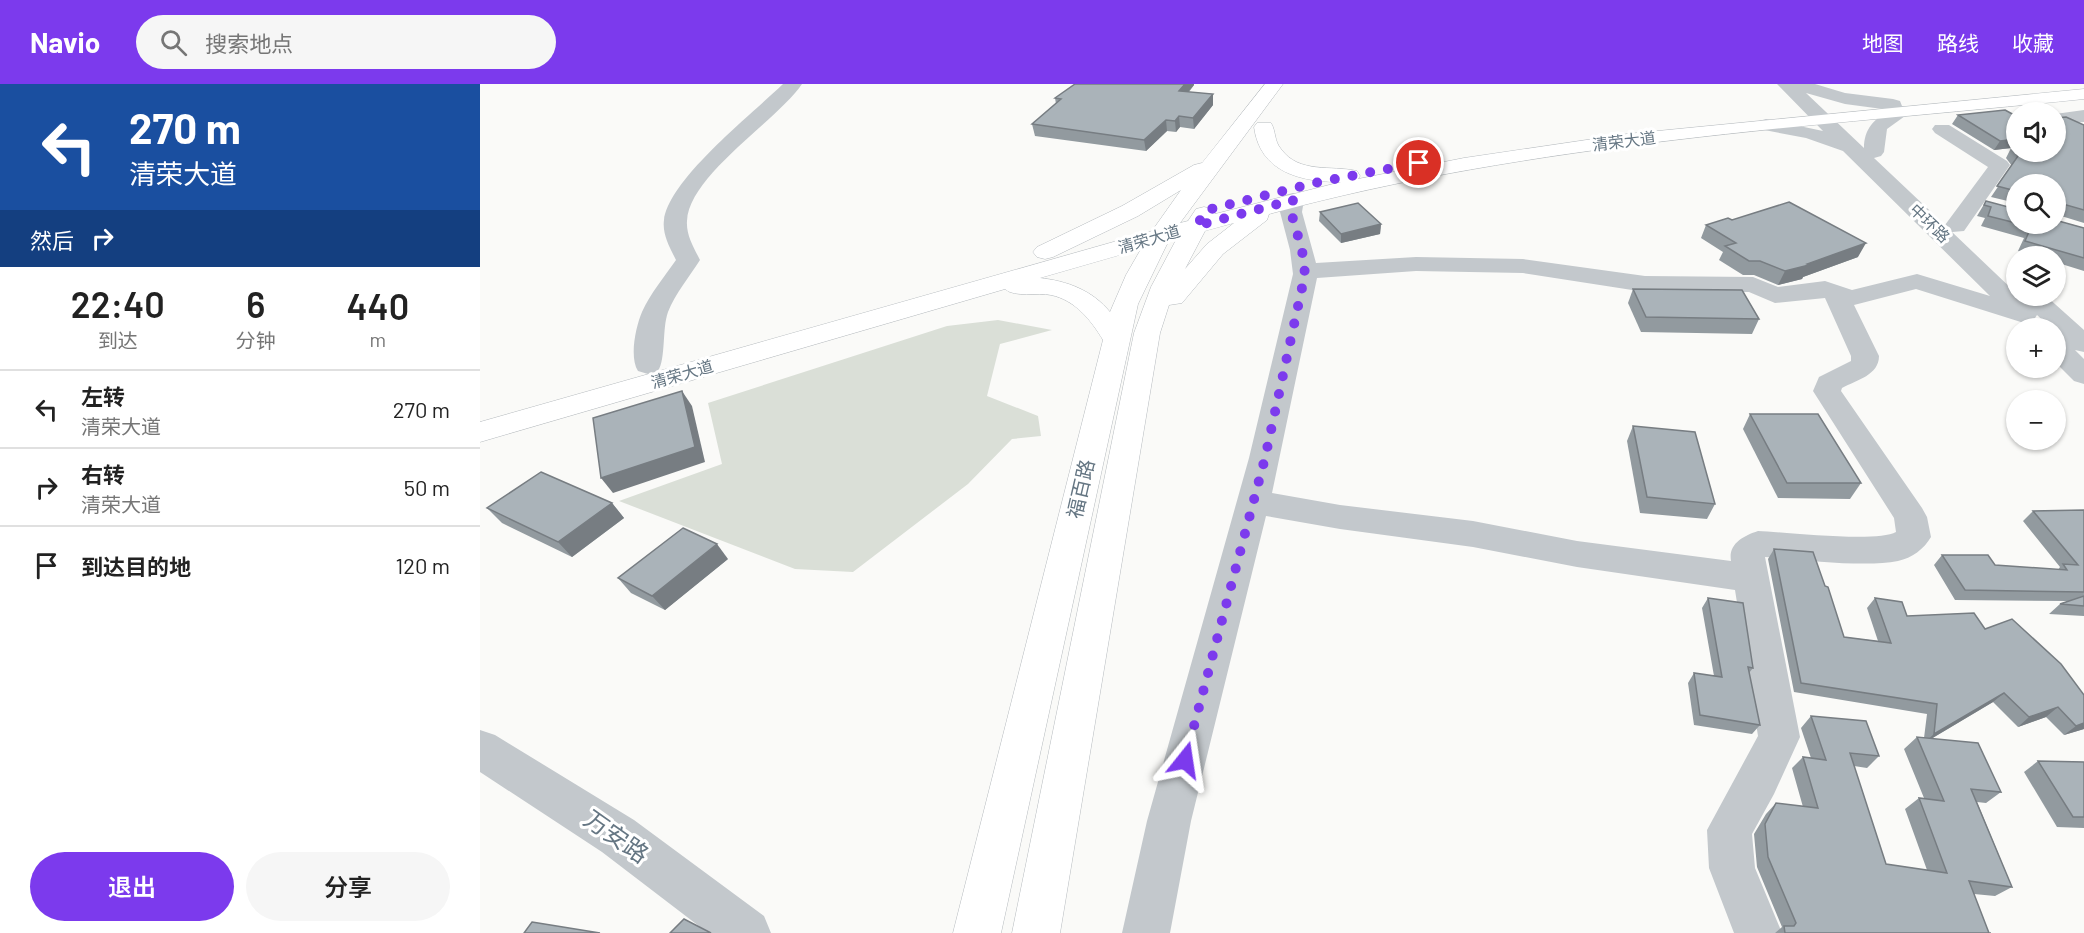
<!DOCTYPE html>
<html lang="zh">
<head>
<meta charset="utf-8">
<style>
  :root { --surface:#fff; --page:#f6f6f6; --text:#222; --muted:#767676; --line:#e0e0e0; --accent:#7c3aed }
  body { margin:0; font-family:Barlow,"Noto Sans SC",sans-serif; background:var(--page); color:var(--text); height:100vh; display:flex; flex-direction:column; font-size:22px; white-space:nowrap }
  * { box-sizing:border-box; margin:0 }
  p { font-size:20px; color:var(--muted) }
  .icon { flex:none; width:33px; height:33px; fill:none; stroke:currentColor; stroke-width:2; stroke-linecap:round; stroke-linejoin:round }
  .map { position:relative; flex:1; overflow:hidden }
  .sheet { display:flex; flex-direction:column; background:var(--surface); width:480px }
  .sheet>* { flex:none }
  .hud { background:#1a4fa0; color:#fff; overflow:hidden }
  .buttons { position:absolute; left:1526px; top:18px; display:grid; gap:12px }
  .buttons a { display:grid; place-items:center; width:60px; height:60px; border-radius:50%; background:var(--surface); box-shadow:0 2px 4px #0004; font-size:30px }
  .pin { position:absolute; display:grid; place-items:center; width:51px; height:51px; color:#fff; margin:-26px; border:3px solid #fff; border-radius:50%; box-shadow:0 2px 6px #0007 }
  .me { position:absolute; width:66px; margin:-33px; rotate:15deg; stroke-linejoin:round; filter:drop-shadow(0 0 4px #0008) }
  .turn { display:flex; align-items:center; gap:21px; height:126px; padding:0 30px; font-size:27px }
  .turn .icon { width:78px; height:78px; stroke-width:2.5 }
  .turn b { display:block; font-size:42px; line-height:51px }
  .then { display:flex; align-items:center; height:57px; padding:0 30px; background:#0003; gap:12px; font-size:22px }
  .eta { display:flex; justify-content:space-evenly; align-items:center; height:102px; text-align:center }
  .eta b { font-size:36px; font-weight:600; line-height:42px }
  .cta { display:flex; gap:12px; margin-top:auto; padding:12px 30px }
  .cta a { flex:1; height:69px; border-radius:36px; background:var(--accent); color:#fff; font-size:24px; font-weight:600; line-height:69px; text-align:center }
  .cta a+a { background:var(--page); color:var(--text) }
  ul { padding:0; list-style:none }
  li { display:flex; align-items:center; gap:18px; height:78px; padding:0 30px; border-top:2px solid var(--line) }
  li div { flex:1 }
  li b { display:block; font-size:22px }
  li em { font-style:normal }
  header { display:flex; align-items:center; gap:36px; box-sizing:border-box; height:84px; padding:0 30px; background:var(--accent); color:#fff }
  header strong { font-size:28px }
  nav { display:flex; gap:33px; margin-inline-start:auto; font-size:21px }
  .search { width:420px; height:54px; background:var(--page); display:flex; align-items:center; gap:15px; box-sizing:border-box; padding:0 21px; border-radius:33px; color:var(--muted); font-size:22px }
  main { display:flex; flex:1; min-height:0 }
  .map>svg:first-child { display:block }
  .green { fill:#dadfd7 }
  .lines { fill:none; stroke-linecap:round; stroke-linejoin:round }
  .major-casing { stroke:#b5babe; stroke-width:1 }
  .minor { fill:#c3c8cc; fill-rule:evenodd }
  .major { fill:#fff; fill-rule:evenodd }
  .wall { fill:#929a9f }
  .shaded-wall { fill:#777d82 }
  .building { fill:#aab3b9; stroke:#777d82; stroke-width:1.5 }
  .route { stroke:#7c3aed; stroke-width:10; stroke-dasharray:0 18 }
  .labels { text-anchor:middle; stroke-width:6; stroke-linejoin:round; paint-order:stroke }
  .far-street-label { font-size:16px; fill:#657683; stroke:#fff }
  .street-label { font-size:20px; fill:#657683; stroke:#fff }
  .near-street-label { font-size:24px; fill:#657683; stroke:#fff }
</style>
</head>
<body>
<header>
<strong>Navio</strong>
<div class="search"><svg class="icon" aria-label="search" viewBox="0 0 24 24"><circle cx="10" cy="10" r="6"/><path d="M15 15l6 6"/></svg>搜索地点</div>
<nav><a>地图</a><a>路线</a><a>收藏</a></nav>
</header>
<main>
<section class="sheet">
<div class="hud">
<div class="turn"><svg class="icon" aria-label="left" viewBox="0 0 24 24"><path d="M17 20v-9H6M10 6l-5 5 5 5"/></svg><div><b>270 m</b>清荣大道</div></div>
<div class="then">然后<svg class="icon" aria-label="right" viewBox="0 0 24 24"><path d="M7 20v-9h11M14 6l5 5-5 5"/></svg></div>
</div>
<div class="eta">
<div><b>22:40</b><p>到达</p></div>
<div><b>6</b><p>分钟</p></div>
<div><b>440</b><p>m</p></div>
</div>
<ul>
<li><svg class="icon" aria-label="left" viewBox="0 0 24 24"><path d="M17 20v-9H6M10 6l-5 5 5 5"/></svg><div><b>左转</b><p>清荣大道</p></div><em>270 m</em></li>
<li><svg class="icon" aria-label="right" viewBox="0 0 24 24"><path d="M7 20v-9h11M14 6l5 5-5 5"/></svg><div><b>右转</b><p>清荣大道</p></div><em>50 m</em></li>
<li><svg class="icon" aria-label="arrive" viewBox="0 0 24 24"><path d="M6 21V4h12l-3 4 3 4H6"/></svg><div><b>到达目的地</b></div><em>120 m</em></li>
</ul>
<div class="cta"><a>退出</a><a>分享</a></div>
</section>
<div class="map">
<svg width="1604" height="849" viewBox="0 0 1604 849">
  <rect width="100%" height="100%" fill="#fafaf8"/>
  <path class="green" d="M518,236L572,246L520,260L507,312L558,332L561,352L532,355L488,400L373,488L315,485L139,417L242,380L228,319L467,242Z"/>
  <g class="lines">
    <defs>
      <path id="major" d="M785,0H803L700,139L708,137L716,125L724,123L732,125L735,130L861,98C820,98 780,88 774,43L777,39H791C796,47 794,57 801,65C819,90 851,81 877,87L880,92L878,95L984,74L1147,50L1604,5V15C1332,43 1055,58 789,130L787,136L743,170L702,219L689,221L680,249L580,849H532L654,249L671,203L697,154L689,156L658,220L521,849H473L623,256C611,236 595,216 571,211C557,208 535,214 525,205L0,358V338L672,147L701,106L658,132L573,173L565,175L557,173L553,168L557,163L642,122L714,81L722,79ZM754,139L727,160L705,185L725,147ZM661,165L646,191L630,228C612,206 587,197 560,194Z"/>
    </defs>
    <use href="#major" class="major-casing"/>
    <g class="minor">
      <path d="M303,0H322C297,37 209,91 207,137C206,151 214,164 220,176C210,192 195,210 188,228C182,244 186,275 178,287L168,290L158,287C149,273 156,242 162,228C170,210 185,192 196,176C190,164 182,150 184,136C189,95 273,29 303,0Z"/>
      <path d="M1297,0H1335L1365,9L1413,15L1420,17L1422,22L1430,23L1432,27L1407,45L1404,68L1401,72L1394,74L1465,141L1508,83L1455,49L1452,45L1455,41H1469L1527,77L1530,81L1484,147L1472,148L1536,209V212H1566L1604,246V268L1595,266L1604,275V300L1594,297L1575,278V254L1584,256L1575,248V244H1571L1557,231L1553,237L1544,239L1436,205L1374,221L1399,272C1399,291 1377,296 1362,304L1361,307L1442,424L1447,433L1451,453C1444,465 1432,474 1418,477C1383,484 1322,475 1285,473L1320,653L1294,710L1272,750L1275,784L1302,849H1254L1229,784L1227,746L1278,652L1255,506L1097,483L993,463L860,445L786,432L711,737L690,849H642L667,737L769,374L813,190L810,166L800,128L805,111L813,109L821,111L824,116L822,128L836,179L936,173L1043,175L1165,192L1273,193L1298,203L1345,197L1372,206L1437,190L1510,212L1363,67L1326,54L1279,45L1276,41L1279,37L1286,35L1343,47ZM1326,9L1365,20L1410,26C1394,35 1384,45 1384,64ZM936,187L1043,189L1165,208H1269L1295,219L1345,214L1371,272V277L1339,293L1333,307L1414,434L1416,448C1397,459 1305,448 1278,447C1263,452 1248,460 1251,477L1097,457L993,437L860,421L792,409L837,194Z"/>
      <path d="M1604,26V38L1582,40L1575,38V30Z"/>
      <path d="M0,646L15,651L154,736L284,832L291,849H228L122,768L0,688Z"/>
    </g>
    <use href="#major" class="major"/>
  </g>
  <g class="wall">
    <path d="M714,1L709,8L733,10V21L714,45L700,43L696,48L687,47L666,67L555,52L552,40L576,20L575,14Z"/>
    <path d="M1478,31L1536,32V68L1604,41V139L1578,131L1536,100V119L1511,113L1532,82L1526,74L1531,64L1514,66L1472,40Z"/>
    <path d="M1506,117L1604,144V187L1575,178V172H1556L1538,167L1544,154L1501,142L1505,134L1497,132Z"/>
    <path d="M840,128L901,140L900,150L861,159L839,137Z"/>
    <path d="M1252,136L1378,173L1323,193L1322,195L1298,201L1274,191H1263L1239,176L1243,168L1221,154L1226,141Z"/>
    <path d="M1153,205L1279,235L1272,250L1161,248L1148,219Z"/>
    <path d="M1270,330L1381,399L1370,415L1298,414L1263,345Z"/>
    <path d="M1153,342L1235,420L1227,435L1160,429L1147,357Z"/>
    <path d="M132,419L144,434L92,473L22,439L7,424Z"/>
    <path d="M1604,426V532L1569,530L1580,520L1588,517L1475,516L1454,481L1462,471L1515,481L1578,486L1580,483L1543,437L1553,427Z"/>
    <path d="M1294,465L1345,502L1364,553L1398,557L1387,524L1395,514L1427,532L1505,545L1604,611V645L1584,651L1566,633L1538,643L1513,618L1451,655L1521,708L1506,719L1497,718L1532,803L1515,812L1494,810L1509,849H1511H1295L1302,843L1277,783L1274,750L1286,730L1296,719L1323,723L1312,684L1323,673L1331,674L1321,644L1331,632L1399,672L1387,684L1374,682L1406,780L1447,786L1425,725L1439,714H1444L1424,665L1437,653L1444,654L1447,630L1314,608L1288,475Z"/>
    <path d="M248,475L185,526L151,509L138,494Z"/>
    <path d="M1228,514L1273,584L1269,589L1280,641L1272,650L1214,641L1208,599L1214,589L1234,592L1222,524Z"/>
    <path d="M1558,677L1604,678V744L1577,743L1544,688Z"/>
  </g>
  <g class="shaded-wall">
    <path d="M705,0H714V1L700,17L699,7Z"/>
    <path d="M733,10V21L714,45L713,34Z"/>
    <path d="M699,32L700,43L696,48L695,37Z"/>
    <path d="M686,36L687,47L666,67L664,56Z"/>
    <path d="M1536,55V57L1531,64L1514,66L1520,57Z"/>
    <path d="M1583,120L1577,128L1580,127L1575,135V128Z"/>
    <path d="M901,140L900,150L861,159V150Z"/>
    <path d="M1386,159L1378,173L1323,193L1322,195L1298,201L1305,187Z"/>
    <path d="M202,307L212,322L225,378L133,409L121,394Z"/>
    <path d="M132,419L144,434L92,473L78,458Z"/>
    <path d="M237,460L248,475L185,526L172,512Z"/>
    <path d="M1524,609L1513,618L1444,659L1454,650Z"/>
    <path d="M1578,623L1566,633L1538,643L1549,633Z"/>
    <path d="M1604,639V645L1584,651L1596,642Z"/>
  </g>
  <g class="building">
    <path d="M595,0H705L699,7L733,10L713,34L699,32L695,37L686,36L664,56L552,40L581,15L575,14Z"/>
    <path d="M1525,26L1536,32V55L1520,57L1478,31Z"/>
    <path d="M1586,33L1604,41V126L1583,120L1580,122V127L1575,128V100H1536V107L1517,102L1538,72L1532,64L1536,57V68H1575V34Z"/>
    <path d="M1506,117L1536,125V139L1508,132L1511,123L1504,121Z"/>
    <path d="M1309,118L1386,159L1327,180L1329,181L1305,187L1280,177H1269L1245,162L1256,159L1226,141L1248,134L1252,136Z"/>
    <path d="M878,119L901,140L861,150L840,128Z"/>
    <path d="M1575,136L1604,144V174L1545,157L1551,143L1536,140H1575Z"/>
    <path d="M1153,205L1262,206L1279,235L1166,233Z"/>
    <path d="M202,307L215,363L121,394L113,334Z"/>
    <path d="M1270,330H1338L1381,399H1307Z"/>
    <path d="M1153,342L1215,348L1235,420L1167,413Z"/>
    <path d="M61,388L132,419L78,458L7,424Z"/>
    <path d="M1604,426V508L1485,506L1462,471H1508L1515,481L1587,486L1583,480L1598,481L1553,427Z"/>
    <path d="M203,444L237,460L172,512L138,494Z"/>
    <path d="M1294,465L1333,468L1345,502L1348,503L1364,553L1411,559L1395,514L1422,518L1427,532L1494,529L1505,545L1532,535L1581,580L1604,611V639L1596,642L1578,623L1549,633L1524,609L1454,650L1457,620L1321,599Z"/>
    <path d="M1604,512V522L1580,520Z"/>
    <path d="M1228,514L1263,519L1273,584L1268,583L1280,641L1220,631L1214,589L1242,593Z"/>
    <path d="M1331,632L1386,637L1399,672L1370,669L1406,780L1467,789L1439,714L1464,717L1437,653L1498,659L1521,708L1491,705L1532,803L1489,797L1509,849H1511H1305L1304,842H1314L1316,839L1288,773L1285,740L1296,719L1338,724L1323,673L1346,676Z"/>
    <path d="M1558,677L1604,678V733H1593Z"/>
    <path d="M204,835L231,849H190Z"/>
    <path d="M52,838L120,849H44Z"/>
  </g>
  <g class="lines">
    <path class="route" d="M705,676L785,374L825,190L822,166L811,128L813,116L716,142L727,126L839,98L939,79"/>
  </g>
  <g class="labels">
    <g class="far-street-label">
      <text transform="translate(1144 57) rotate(-7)" y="6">清荣大道</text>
      <text transform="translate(1450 139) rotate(44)" y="6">中环路</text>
      <text transform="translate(669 155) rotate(-16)" y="6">清荣大道</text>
      <text transform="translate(202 290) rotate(-16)" y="6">清荣大道</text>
    </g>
    <g class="street-label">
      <text transform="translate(601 405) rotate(-77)" y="7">福百路</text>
    </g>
    <g class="near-street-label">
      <text transform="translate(136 753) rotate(35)" y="8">万安路</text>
    </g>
  </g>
</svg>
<div class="buttons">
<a><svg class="icon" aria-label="sound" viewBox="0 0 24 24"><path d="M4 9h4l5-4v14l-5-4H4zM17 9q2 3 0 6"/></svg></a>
<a><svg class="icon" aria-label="search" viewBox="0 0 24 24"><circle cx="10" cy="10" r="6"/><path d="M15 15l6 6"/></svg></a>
<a><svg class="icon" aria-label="layers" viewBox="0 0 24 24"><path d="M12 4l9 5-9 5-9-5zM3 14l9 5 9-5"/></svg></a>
<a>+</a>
<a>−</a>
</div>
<div class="pin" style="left:939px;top:79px;background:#d93025"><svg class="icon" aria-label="arrive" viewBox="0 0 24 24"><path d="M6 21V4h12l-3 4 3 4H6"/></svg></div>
<svg class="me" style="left:705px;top:676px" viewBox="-20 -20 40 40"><path d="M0-17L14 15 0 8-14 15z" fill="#7c3aed" stroke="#fff" stroke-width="4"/></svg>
</div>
</main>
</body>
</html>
